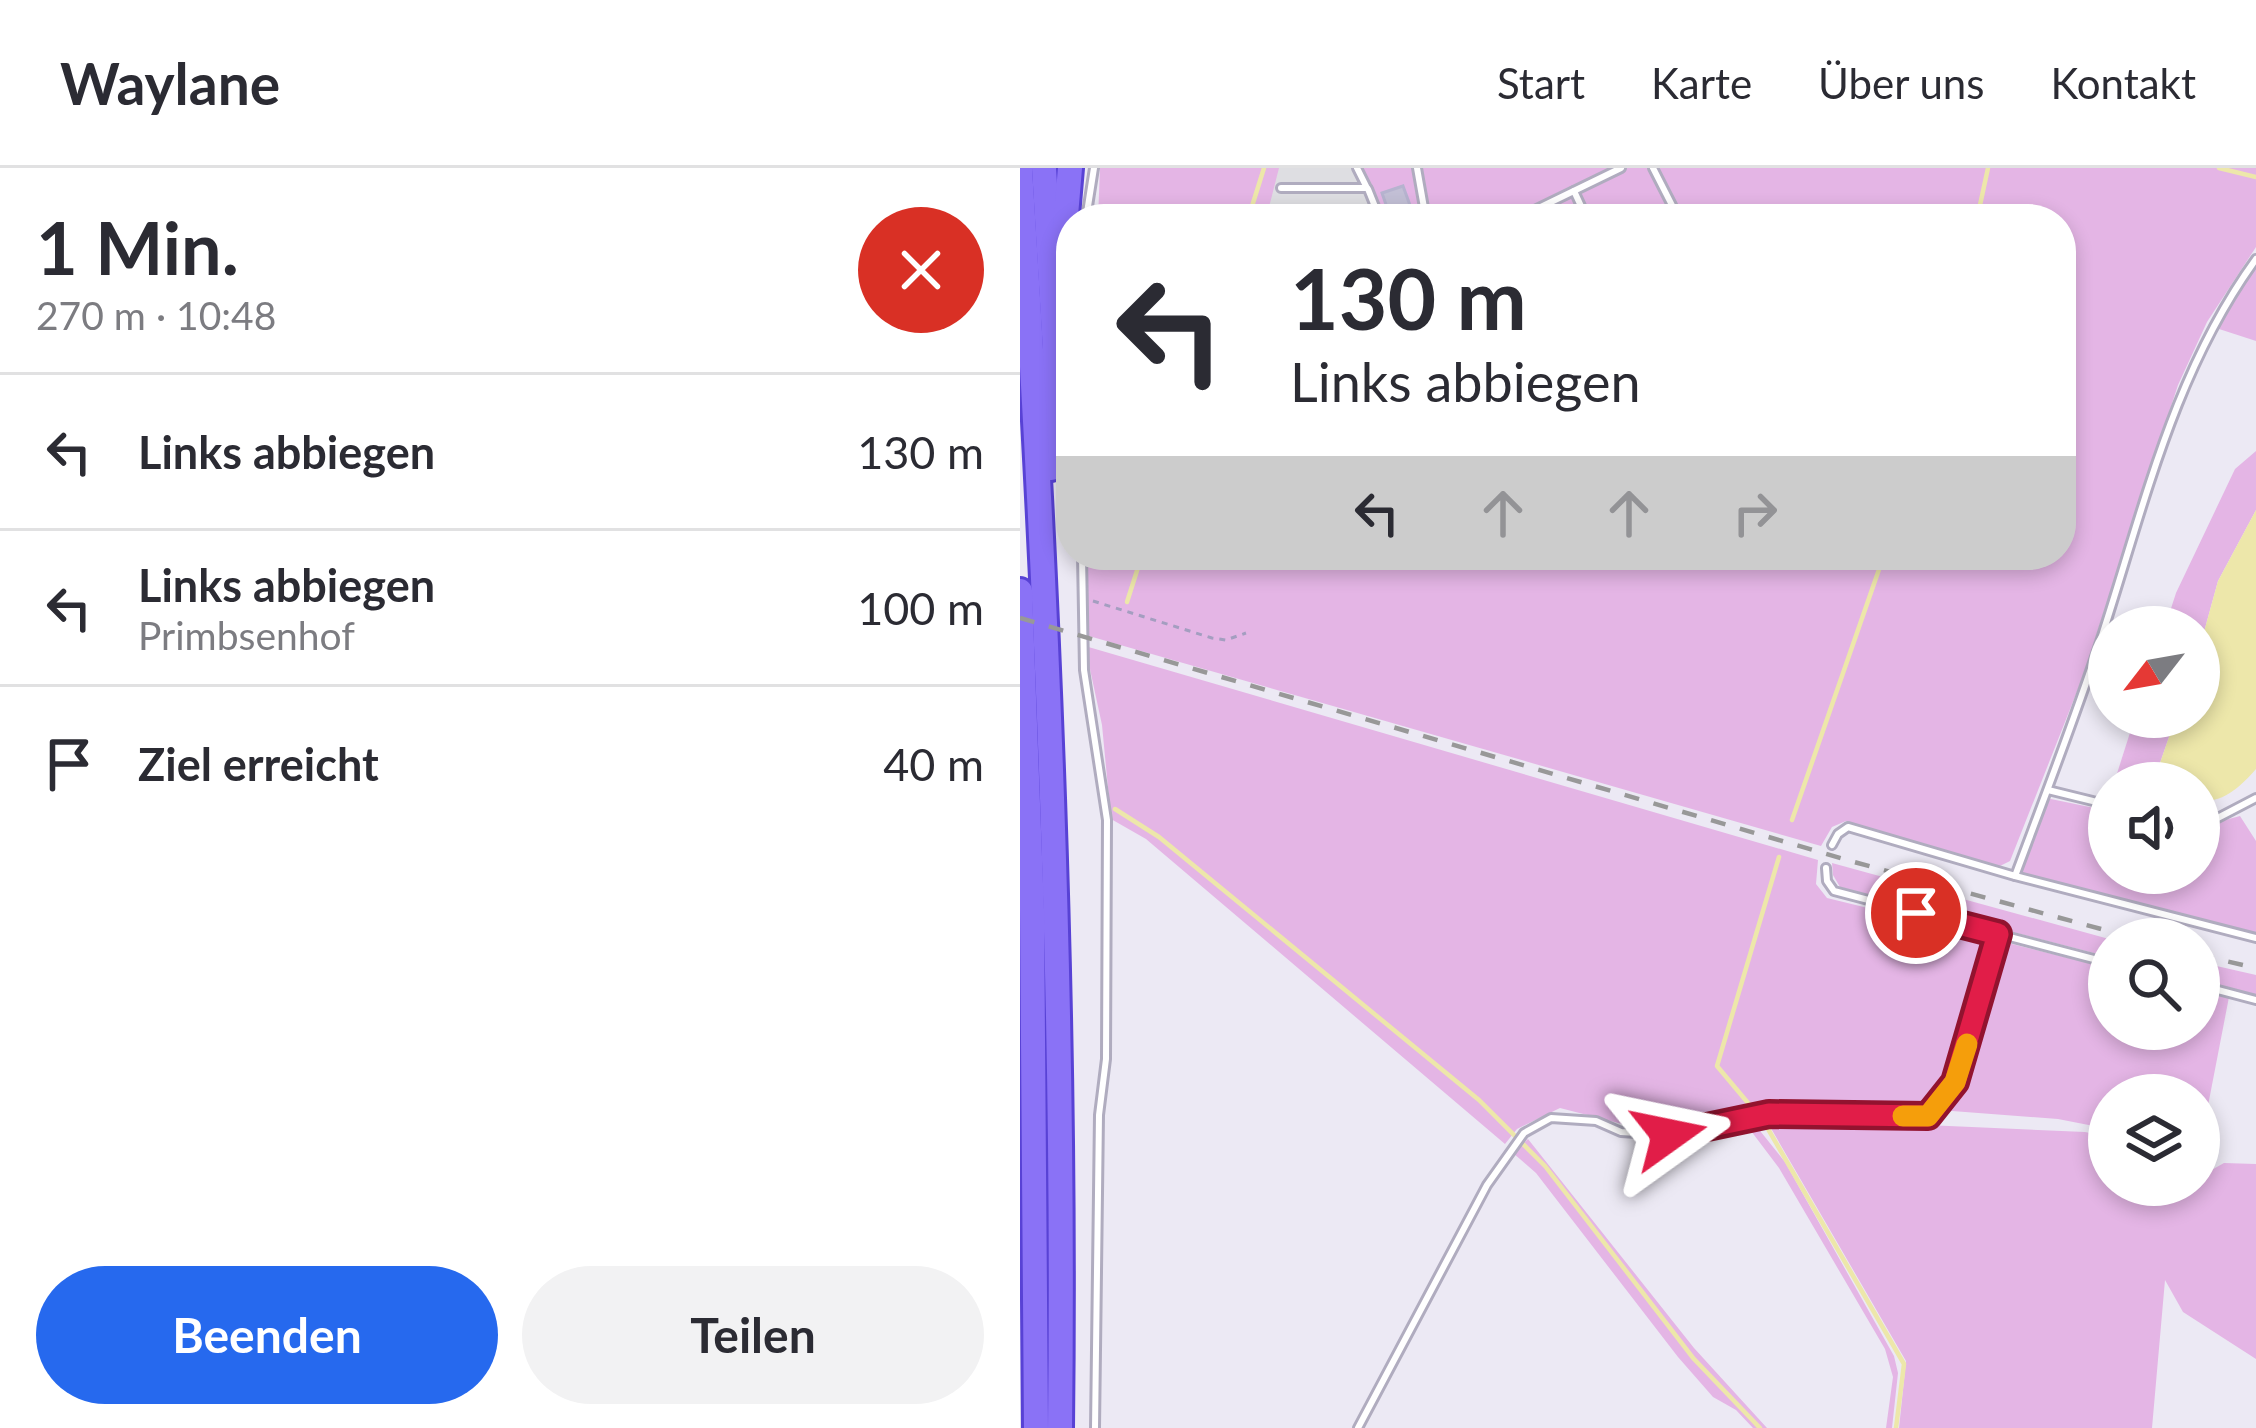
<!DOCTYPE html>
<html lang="de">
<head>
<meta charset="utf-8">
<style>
  :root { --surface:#fff; --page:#f2f2f3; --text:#2b2b33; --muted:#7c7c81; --line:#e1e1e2; --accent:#2669ee }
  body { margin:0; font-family:Lato,sans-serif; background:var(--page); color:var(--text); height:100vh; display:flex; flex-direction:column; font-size:45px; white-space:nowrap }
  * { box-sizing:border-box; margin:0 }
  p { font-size:39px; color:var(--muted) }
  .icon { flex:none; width:66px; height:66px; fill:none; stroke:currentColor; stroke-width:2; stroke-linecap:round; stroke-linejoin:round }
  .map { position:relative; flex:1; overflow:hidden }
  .panel { display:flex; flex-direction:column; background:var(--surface); width:1020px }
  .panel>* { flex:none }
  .top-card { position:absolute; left:36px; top:36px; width:1020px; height:366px; border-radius:48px; box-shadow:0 6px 18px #0003; background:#fff; color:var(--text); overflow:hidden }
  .needle { width:78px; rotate:239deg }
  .controls { position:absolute; left:1068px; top:438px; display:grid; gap:24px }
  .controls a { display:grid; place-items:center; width:132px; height:132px; border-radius:50%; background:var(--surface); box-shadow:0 6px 18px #0003; font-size:60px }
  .pin { position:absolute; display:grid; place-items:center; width:102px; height:102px; color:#fff; margin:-51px; border:6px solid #fff; border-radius:50%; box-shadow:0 3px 12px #0007 }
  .me { position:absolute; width:132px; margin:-66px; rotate:78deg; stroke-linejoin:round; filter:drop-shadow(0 0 9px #0008) }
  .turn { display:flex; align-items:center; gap:42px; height:252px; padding:0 36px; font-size:54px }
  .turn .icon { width:156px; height:156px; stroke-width:2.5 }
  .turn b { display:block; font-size:84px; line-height:102px }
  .lanes { display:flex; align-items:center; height:114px; padding:0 36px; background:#0003; justify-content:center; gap:60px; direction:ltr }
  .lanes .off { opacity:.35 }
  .round { display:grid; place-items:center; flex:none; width:126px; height:126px; border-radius:63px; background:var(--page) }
  .summary { display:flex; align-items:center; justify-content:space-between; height:204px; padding:0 36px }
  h1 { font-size:72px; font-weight:700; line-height:90px }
  .button { display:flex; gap:24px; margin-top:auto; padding:24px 36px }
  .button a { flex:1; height:138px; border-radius:72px; background:var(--accent); color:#fff; font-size:48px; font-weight:700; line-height:138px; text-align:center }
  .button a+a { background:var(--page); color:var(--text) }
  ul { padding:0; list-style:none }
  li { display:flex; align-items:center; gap:36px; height:156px; padding:0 36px; border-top:3px solid var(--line) }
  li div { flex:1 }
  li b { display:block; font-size:45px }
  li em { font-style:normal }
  header { display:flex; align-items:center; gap:72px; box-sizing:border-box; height:168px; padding:0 60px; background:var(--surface); border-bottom:3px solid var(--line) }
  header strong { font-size:57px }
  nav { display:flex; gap:66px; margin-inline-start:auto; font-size:42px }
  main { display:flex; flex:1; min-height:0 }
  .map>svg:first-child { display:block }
  .green { fill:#e4b5e5 }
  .parking { fill:#dedee2 }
  .water { fill:#ede7aa }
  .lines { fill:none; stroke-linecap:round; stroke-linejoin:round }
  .stream { stroke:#ede7aa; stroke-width:4.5 }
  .building { fill:#c2bfd5; stroke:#b6b3cf; stroke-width:3 }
  .lane-casing { stroke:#b0acbf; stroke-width:12 }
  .highway-casing { stroke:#5842d5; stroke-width:30 }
  .path { stroke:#a49ec0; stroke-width:3; stroke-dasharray:6 6; stroke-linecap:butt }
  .lane { stroke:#fff; stroke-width:6 }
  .highway { stroke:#8a72f6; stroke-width:24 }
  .rail { stroke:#989898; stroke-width:4.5; stroke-dasharray:15 15; stroke-linecap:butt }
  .route-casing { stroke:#92132f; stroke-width:30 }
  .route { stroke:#e11d48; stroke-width:21 }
  .slow { stroke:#f59e0b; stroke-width:21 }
</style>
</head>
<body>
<header>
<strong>Waylane</strong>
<nav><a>Start</a><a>Karte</a><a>Über uns</a><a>Kontakt</a></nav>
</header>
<main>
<section class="panel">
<div class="summary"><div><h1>1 Min.</h1><p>270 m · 10:48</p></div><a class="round" style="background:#d93025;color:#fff"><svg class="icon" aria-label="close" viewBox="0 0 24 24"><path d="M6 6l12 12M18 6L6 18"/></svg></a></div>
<ul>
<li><svg class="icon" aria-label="left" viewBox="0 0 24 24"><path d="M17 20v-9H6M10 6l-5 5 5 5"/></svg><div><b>Links abbiegen</b></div><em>130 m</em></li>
<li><svg class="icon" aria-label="left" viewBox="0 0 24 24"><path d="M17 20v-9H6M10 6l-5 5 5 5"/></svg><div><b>Links abbiegen</b><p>Primbsenhof</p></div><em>100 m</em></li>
<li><svg class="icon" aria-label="arrive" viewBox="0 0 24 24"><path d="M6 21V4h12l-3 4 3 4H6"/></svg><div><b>Ziel erreicht</b></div><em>40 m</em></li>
</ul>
<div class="button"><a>Beenden</a><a>Teilen</a></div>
</section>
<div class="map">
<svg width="1236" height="1260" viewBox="0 0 1236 1260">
  <rect width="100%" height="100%" fill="#ece9f4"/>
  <g class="green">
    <path d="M80,0H1236V79L1187,154L1158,217L1062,511L990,693L978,699L826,653L812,659L801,678L62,466L65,387H1041V51H78Z"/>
    <path d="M1236,97V173L1196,160Z"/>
    <path d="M1236,283V342L1198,413L1179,482V459H1145L1156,425L1215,301Z"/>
    <path d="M65,478L798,692L796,716L807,730L958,767L966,786L928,913L914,932L899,943L851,946L762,937L720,943L649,963L602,956L540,940L497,961L485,976L126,671L91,651L82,557Z"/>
    <path d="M1115,549H1156L1133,615H1094Z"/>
    <path d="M1026,630L1089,643V705H1179V659L1220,648L1236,673V770L995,708Z"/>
    <path d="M812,695L1089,771V789L820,719L813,707Z"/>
    <path d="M988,775L1089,800V861H1179V821L1209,829L1180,979L1179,927H1089V961L1038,951L919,942L941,907L976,786L981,777Z"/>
    <path d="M1179,794L1236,807V827L1179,813Z"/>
    <path d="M745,950L1065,964L1089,969V1017H1155L1156,1022L1179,1017V1009L1204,995L1236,996V1191L1163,1144L1145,1112L1132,1260H879L886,1193Z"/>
    <path d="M733,954L765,994L874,1188L878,1205L872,1260H866L873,1209L865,1181L759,1000L725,955Z"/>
    <path d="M508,971L674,1180L747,1260H733L716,1242L693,1229L658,1189L516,1005L493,985Z"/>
  </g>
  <path class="parking" d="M259,0H343L360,36L248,43Z"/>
  <path class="water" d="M1236,342V601C1221,618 1204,635 1179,633V615H1133L1156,549H1179V482L1198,413Z"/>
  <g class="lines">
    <g class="stream">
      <path d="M1199,0L1236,9"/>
      <path d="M228,51L244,0"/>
      <path d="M957,51L968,0"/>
      <path d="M107,434L122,387"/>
      <path d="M95,641L139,669L459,932L525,998L674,1191L740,1260"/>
      <path d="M772,652L864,387"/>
      <path d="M759,689L697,898L744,954L884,1196L876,1260"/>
    </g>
  </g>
  <path class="building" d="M383,18L395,51H371L362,25Z"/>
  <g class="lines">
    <defs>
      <g id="lane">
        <path d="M397,0L406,51"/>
        <path d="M633,0L659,51"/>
        <path d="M261,20H347L337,0"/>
        <path d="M348,21L360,51"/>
        <path d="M554,23L567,51"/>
        <path d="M66,51L74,0"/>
        <path d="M496,51L601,0"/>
        <path d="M62,387L64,502L87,652L86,891L79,947L75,1260"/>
        <path d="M1028,622L1089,637"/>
        <path d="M1179,654H1190L1236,630"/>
        <path d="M812,677L818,666L828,659L995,708C1023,633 1052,558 1077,483C1122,348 1151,208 1236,91"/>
        <path d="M806,700L807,713L814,723L1089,795"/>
        <path d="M995,708L1236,770"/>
        <path d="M1179,817L1236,832"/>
        <path d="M338,1260L467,1017L504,965L531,950L576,953L601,964L649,967L749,945L908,948L935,914L978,766"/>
      </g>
      <g id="highway">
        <path d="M24,0L35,183L31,300"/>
        <path d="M0,1C27,420 45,840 40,1260"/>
        <path d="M43,83L50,0"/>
        <path d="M0,423L12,742L16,1260"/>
      </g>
    </defs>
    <use href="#lane" class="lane-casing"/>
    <use href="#highway" class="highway-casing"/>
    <path class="path" d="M73,433L192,470L206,472L226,465"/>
    <use href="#lane" class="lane"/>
    <use href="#highway" class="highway"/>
    <g class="rail">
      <path d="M0,450L834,694L1118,771"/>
      <path d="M1179,787L1236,800"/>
    </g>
  </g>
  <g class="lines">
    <defs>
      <path id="route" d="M649,967L749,946L908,948L935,914L978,766L896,745"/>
    </defs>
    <use href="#route" class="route-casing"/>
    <use href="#route" class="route"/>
    <path class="slow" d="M883,948H908L935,914L947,876"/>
  </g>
</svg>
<div class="controls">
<a><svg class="needle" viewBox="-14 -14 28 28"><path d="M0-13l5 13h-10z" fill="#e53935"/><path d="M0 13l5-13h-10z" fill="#7c7c81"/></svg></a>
<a><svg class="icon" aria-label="sound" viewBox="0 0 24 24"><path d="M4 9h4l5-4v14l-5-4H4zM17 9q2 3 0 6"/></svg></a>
<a><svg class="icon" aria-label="search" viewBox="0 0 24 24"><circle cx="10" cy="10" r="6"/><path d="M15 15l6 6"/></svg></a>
<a><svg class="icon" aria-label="layers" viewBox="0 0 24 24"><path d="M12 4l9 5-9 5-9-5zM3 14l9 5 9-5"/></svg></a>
</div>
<div class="pin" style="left:896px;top:745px;background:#d93025"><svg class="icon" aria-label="arrive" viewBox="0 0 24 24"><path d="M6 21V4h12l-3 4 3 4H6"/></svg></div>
<svg class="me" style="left:649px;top:967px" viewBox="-20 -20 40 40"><path d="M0-17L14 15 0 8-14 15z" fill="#e11d48" stroke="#fff" stroke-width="4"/></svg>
<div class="top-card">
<div class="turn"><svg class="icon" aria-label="left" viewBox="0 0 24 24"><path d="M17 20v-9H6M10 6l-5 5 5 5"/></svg><div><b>130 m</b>Links abbiegen</div></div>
<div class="lanes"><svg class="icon" aria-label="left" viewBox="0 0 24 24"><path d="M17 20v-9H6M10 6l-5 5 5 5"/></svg><svg class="icon off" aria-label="ahead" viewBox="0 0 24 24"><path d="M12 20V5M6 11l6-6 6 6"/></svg><svg class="icon off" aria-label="ahead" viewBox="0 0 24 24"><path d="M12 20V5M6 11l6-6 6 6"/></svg><svg class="icon off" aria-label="right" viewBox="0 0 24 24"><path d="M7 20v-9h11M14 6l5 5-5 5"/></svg></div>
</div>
</div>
</main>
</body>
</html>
